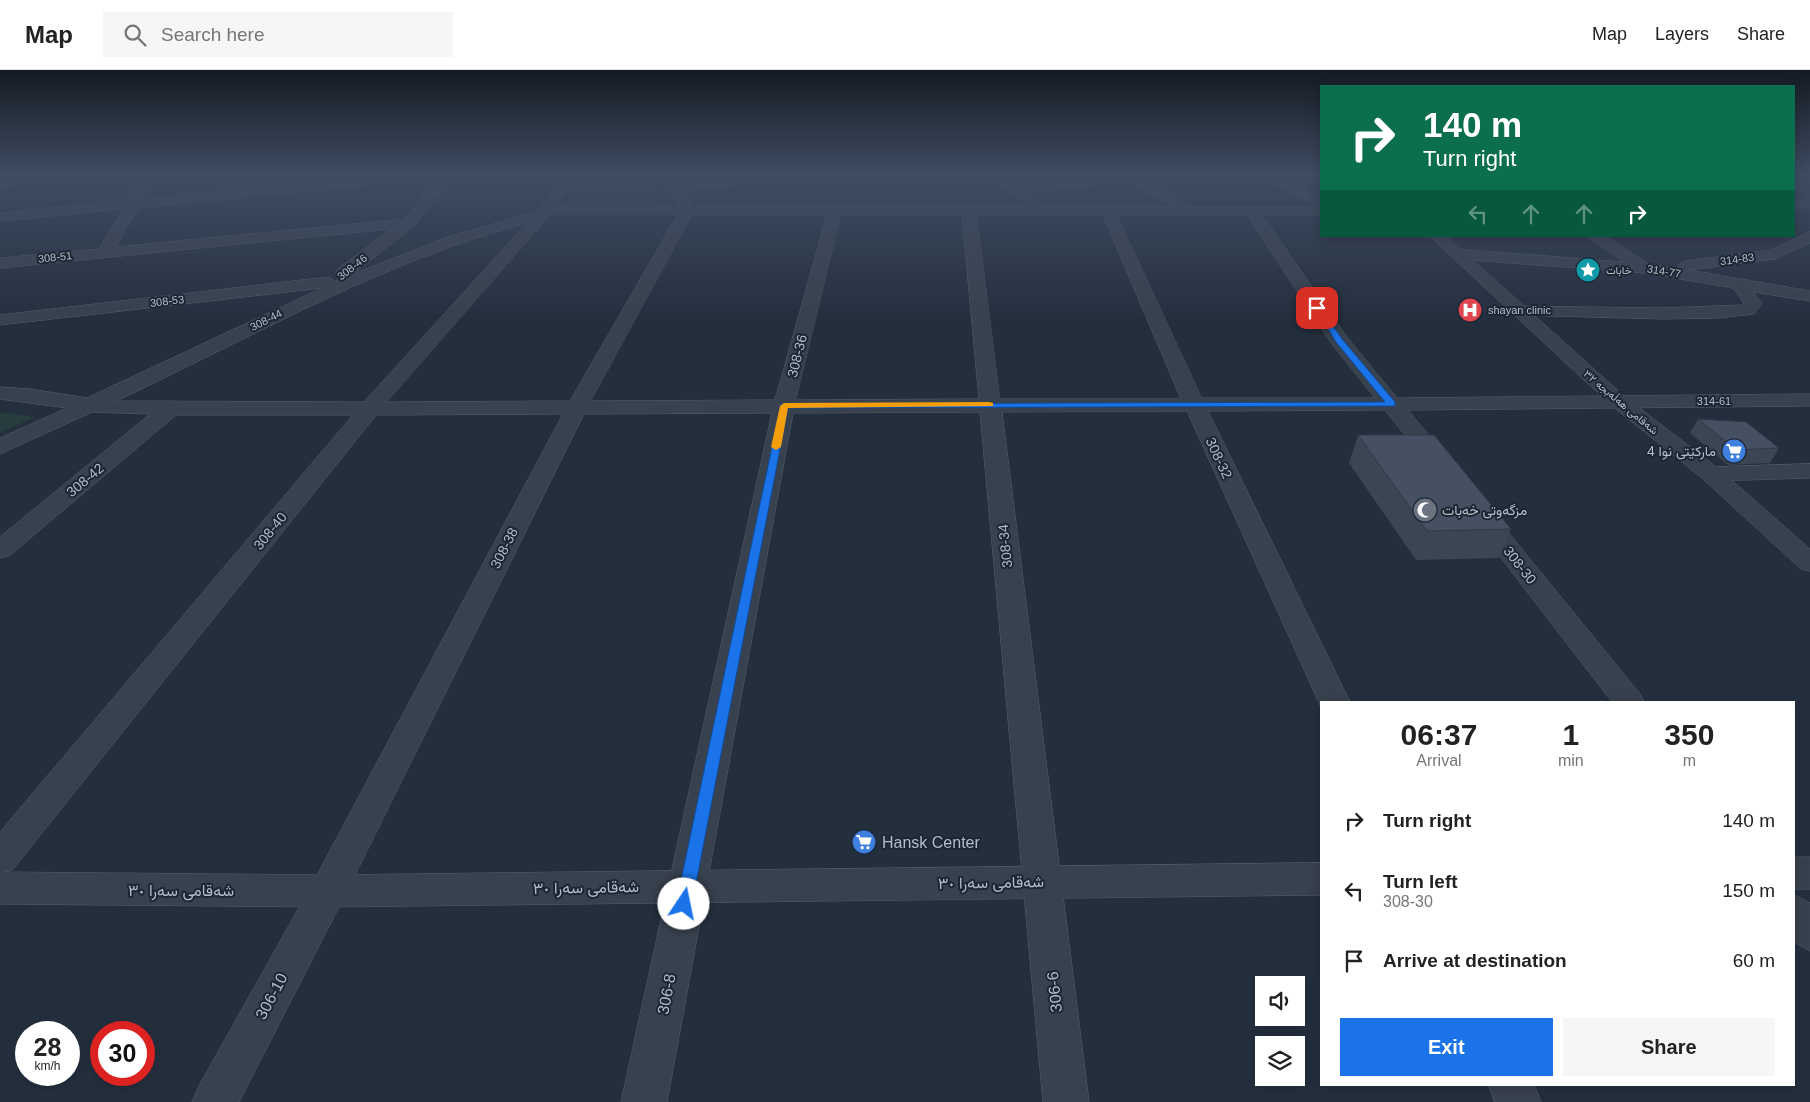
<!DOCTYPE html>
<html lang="en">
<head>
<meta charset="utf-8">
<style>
  :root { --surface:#fff; --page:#f6f6f6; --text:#222; --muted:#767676; --line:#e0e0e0; --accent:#1a73e8 }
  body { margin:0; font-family:Helvetica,Vazirmatn,sans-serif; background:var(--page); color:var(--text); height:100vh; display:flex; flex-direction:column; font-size:19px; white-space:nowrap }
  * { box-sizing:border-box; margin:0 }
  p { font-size:16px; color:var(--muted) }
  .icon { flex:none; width:28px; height:28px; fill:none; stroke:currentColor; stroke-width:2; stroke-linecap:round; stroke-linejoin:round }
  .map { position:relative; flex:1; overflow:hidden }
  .drawer { position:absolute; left:1320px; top:631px; width:475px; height:385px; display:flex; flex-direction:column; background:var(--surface); border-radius:0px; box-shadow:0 2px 12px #0003 }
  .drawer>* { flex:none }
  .banner { position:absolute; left:1320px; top:15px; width:475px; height:152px; border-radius:0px; box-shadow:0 2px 12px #0003; background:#0b6e4f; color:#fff; overflow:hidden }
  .fabs { position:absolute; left:1255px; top:906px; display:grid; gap:10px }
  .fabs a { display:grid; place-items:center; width:50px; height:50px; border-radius:0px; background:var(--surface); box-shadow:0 2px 12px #0003; font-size:25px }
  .speed { position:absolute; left:15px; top:951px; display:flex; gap:10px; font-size:25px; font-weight:700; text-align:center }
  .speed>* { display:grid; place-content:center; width:65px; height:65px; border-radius:50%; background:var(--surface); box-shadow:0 2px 12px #0003; line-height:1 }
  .speed small { font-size:12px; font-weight:400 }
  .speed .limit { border:8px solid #d22; background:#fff; color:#111 }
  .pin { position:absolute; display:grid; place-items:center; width:42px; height:42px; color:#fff; margin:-21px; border-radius:10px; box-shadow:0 2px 8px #0006 }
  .me { position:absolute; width:55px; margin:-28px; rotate:11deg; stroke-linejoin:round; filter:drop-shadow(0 0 4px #0008) }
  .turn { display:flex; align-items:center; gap:18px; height:105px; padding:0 20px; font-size:22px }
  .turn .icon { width:65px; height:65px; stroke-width:2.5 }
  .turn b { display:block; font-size:35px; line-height:42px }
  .lanes { display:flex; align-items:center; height:48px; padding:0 20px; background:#0003; justify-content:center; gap:25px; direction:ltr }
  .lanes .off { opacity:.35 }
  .eta { display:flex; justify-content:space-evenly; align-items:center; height:85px; text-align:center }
  .eta b { font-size:30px; font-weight:600; line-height:35px }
  .cta { display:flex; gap:10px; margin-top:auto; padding:10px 20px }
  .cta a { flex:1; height:58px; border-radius:0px; background:var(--accent); color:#fff; font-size:20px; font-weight:600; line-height:58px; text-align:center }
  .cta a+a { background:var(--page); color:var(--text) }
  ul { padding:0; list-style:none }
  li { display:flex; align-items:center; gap:15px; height:70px; padding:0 20px }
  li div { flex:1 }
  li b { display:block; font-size:19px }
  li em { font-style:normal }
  header { display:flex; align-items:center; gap:30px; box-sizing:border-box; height:70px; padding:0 25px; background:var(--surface); border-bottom:1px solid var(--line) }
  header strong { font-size:24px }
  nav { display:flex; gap:28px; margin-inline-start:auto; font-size:18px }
  .search { width:350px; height:45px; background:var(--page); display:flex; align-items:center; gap:12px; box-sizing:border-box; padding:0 18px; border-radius:0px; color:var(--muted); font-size:19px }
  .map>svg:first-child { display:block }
  .green { fill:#263c3f }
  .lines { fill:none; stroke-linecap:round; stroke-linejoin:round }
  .minor-casing { stroke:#565f6c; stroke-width:1 }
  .tertiary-casing { stroke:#565f6c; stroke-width:1 }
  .minor { fill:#38414e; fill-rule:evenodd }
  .tertiary { fill:#38414e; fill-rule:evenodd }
  .wall { fill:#3b4654 }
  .building { fill:#455162; stroke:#303945 }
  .route { fill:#1a73e8; stroke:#114b97 }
  .slow { fill:#f59e0b }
  .labels { text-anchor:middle; stroke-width:4; stroke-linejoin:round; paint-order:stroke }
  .far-street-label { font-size:11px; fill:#b4bcc9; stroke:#1d2633 }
  .far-poi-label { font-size:11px; fill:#b4bcc9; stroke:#1d2633; text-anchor:start }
  .street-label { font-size:14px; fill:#b4bcc9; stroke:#1d2633 }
  .poi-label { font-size:14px; fill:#b4bcc9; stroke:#1d2633; text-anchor:end }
  .near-poi-label { font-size:16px; fill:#b4bcc9; stroke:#1d2633; text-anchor:start }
  .near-street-label { font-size:16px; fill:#b4bcc9; stroke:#1d2633 }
</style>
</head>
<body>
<header>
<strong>Map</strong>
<div class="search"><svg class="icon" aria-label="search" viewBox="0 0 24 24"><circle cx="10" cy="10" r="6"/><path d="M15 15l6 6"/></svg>Search here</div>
<nav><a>Map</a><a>Layers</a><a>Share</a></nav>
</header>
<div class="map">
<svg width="1810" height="1032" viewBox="0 0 1810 1032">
  <rect width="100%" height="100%" fill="#242f3e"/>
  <g class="green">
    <path d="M581,105H649L660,133H567Z"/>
    <path d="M0,342L35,347L0,363Z"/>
  </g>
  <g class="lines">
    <defs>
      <g id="minor">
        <path d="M26,105H73L67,109L0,116V108Z"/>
        <path d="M143,105H156L143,129L381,105H430L424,109L138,138L116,177L404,149L441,105H454L414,156L353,204L448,167L538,141L565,105H578L557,136H679L659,105H672L677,113L748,105H791L785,109L683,121L693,136H1173L1125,111L1025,122L1035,130L1028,134L983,105H998L1014,115L1105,105H1134L1194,137H1321V145H1262L1346,266L1397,328L1810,324V336L1408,340L1452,394L1448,399L1440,401L1432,399L1385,340L1208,341L1350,632H1321V637L1187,341L1002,342L1089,1032H1043L980,342L793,343L667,1032H621L772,343L584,344L341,833L239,1032H192L199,1016L315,809L563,344L376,345L13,799L0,803V762L353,345H176L9,486L0,488V467L150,344L92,342L0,384V368L67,338L0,329V317L30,319L87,328L322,218L0,255V245L328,207L336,211L344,208L338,207L336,203L338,199L391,159L0,198V188L99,179L123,139L0,151V143L128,130ZM551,144H678L570,331L387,332ZM692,145H827L775,330L591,331ZM841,145H962L979,329L796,330ZM977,145H1103L1181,329H1000ZM1117,145H1247L1332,274L1375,328H1202ZM527,153L364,332L116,331C251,268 382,191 527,153Z"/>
        <path d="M1256,105H1273L1321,127V136Z"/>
        <rect x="1794" y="130" width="16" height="8"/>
        <path d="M1810,162V173L1775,189L1689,200L1810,221V231L1753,222L1762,233L1754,244L1719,248L1662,249L1517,245L1511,244L1508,240L1511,236L1662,238L1743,235L1744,233L1733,218L1645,203L1456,189L1448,184L1456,179L1624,192L1587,166H1605L1649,194L1680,199L1678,196L1680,193L1686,191L1771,180Z"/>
        <path d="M1810,394V408L1711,411L1703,409L1699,404L1703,399L1711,397Z"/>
        <path d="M1481,437L1490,440L1640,624L1644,632H1612L1468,445L1472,440Z"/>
        <path d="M1794,825L1810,833V881L1794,872Z"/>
        <path d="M1489,1015H1534L1541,1032H1495Z"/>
      </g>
      <g id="tertiary">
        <path d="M1430,166H1446L1625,327L1719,399L1810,479V501L1801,499L1703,409L1611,335Z"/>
        <rect x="1794" y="787" width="16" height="32"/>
        <path d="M1321,793V825L328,837L0,834V802L328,805Z"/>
      </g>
    </defs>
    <use href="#minor" class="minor-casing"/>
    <use href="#tertiary" class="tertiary-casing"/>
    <use href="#minor" class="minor"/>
    <use href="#tertiary" class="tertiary"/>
  </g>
  <g class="wall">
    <path d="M1698,349L1779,378L1770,393L1728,395L1690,363Z"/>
    <path d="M1358,365L1511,459L1498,488L1416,490L1349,393Z"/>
  </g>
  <g class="building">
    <path d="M1698,349L1746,352L1779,378L1736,380Z"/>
    <path d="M1358,365H1434L1511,459L1427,461Z"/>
  </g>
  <linearGradient id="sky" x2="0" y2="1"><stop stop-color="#141a22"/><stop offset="0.42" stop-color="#3f4d63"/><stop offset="1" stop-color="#3f4d63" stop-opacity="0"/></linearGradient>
  <rect width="1810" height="250" fill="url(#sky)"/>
  <path class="route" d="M1315,237H1320L1342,269L1395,332V336L788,338L692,834L690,839L684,841L678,839L676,834L781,334L1385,332L1336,272Z"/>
  <path class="slow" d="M989,332L993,333V336L788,338L781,377L776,380L771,377L780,336L784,333Z"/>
  <defs>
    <symbol id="sight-disc" viewBox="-11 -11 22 22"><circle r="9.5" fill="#0f9aa8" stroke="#1d2633"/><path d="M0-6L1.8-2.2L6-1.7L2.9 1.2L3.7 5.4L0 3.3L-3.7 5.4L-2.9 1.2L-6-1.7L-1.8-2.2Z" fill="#fff"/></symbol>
    <symbol id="hospital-disc" viewBox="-11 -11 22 22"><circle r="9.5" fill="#e0444e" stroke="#1d2633"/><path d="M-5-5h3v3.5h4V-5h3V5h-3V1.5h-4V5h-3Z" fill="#fff"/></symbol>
    <symbol id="supermarket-disc" viewBox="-11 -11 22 22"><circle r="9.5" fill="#3f7fe0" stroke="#1d2633"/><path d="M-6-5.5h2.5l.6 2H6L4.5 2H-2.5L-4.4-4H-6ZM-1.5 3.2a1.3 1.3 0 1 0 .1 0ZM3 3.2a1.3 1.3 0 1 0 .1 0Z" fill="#fff"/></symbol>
    <symbol id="mosque-disc" viewBox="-11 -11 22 22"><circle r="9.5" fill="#6b7280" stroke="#1d2633"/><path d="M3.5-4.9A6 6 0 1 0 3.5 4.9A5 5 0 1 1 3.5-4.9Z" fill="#fff"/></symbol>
  </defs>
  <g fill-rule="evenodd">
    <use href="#sight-disc" x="1574" y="186" width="28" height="28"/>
    <use href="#hospital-disc" x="1456" y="226" width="28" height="28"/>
    <use href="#supermarket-disc" x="1720" y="367" width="28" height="28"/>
    <use href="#mosque-disc" x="1411" y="426" width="28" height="28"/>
    <use href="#supermarket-disc" x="850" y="758" width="28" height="28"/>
  </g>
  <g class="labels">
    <g class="far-street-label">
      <text transform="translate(55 187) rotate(-6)" y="4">308-51</text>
      <text transform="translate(1737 189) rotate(-8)" y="4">314-83</text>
      <text transform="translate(352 197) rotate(-38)" y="4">308-46</text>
      <text transform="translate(1664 201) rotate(9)" y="4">314-77</text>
      <text transform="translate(167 231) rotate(-7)" y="4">308-53</text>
      <text transform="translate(266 250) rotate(-27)" y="4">308-44</text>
      <text x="1714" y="335">314-61</text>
      <text transform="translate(1621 332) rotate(40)" y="4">شەقامی هەڵەبجە ٣٢</text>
    </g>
    <g class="far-poi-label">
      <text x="1606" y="204">خابات</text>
      <text x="1488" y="244">shayan clinic</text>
    </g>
    <g class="street-label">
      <text transform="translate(797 286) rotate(-76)" y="5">308-36</text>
      <text transform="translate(1219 388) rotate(65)" y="5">308-32</text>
      <text transform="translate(85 410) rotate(-40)" y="5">308-42</text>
      <text transform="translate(270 461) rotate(-51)" y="5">308-40</text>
      <text transform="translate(1005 476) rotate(-96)" y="5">308-34</text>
      <text transform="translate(504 478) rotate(-63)" y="5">308-38</text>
      <text transform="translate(1520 495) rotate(52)" y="5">308-30</text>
    </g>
    <g class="poi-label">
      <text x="1716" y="386">مارکێتی نوا 4</text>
      <text x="1442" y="445" text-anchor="start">مزگەوتی خەبات</text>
    </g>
    <g class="near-poi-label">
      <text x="882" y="778">Hansk Center</text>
    </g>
    <g class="near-street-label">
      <text transform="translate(991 812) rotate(-1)" y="6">شەقامی سەرا ٣٠</text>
      <text transform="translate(586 817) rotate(-1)" y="6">شەقامی سەرا ٣٠</text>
      <text x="181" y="826">شەقامی سەرا ٣٠</text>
      <text transform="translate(1054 922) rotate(-96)" y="6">306-6</text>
      <text transform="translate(666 924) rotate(-79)" y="6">306-8</text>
      <text transform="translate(271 926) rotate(-62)" y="6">306-10</text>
    </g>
  </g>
</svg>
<div class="fabs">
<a><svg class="icon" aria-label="sound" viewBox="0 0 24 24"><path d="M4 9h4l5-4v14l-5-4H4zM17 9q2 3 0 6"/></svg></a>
<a><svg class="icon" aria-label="layers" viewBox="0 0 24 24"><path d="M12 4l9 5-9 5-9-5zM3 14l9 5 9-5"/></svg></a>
</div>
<div class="speed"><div>28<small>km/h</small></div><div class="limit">30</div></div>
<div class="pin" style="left:1317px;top:238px;background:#d93025"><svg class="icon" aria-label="arrive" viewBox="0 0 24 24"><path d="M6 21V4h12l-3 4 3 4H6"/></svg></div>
<svg class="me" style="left:684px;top:834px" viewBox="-20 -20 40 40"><circle r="19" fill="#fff"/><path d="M0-13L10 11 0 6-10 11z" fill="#1a73e8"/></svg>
<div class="banner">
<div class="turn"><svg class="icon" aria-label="right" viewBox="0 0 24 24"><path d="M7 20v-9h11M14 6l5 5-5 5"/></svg><div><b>140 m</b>Turn right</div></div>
<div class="lanes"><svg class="icon off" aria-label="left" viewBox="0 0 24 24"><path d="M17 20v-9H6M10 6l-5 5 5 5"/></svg><svg class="icon off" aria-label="ahead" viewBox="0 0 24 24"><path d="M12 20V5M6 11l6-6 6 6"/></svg><svg class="icon off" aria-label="ahead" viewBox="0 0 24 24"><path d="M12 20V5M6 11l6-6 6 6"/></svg><svg class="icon" aria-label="right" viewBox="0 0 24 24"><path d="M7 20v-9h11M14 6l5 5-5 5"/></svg></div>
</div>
<section class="drawer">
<div class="eta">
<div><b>06:37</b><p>Arrival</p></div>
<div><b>1</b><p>min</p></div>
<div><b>350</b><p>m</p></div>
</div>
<ul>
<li><svg class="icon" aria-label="right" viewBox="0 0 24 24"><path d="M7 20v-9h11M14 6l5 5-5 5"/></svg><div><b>Turn right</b></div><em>140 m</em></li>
<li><svg class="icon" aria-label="left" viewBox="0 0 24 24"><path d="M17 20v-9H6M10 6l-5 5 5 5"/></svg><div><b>Turn left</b><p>308-30</p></div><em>150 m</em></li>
<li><svg class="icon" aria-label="arrive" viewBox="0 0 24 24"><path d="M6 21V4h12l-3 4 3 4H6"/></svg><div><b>Arrive at destination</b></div><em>60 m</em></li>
</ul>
<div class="cta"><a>Exit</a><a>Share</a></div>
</section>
</div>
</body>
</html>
